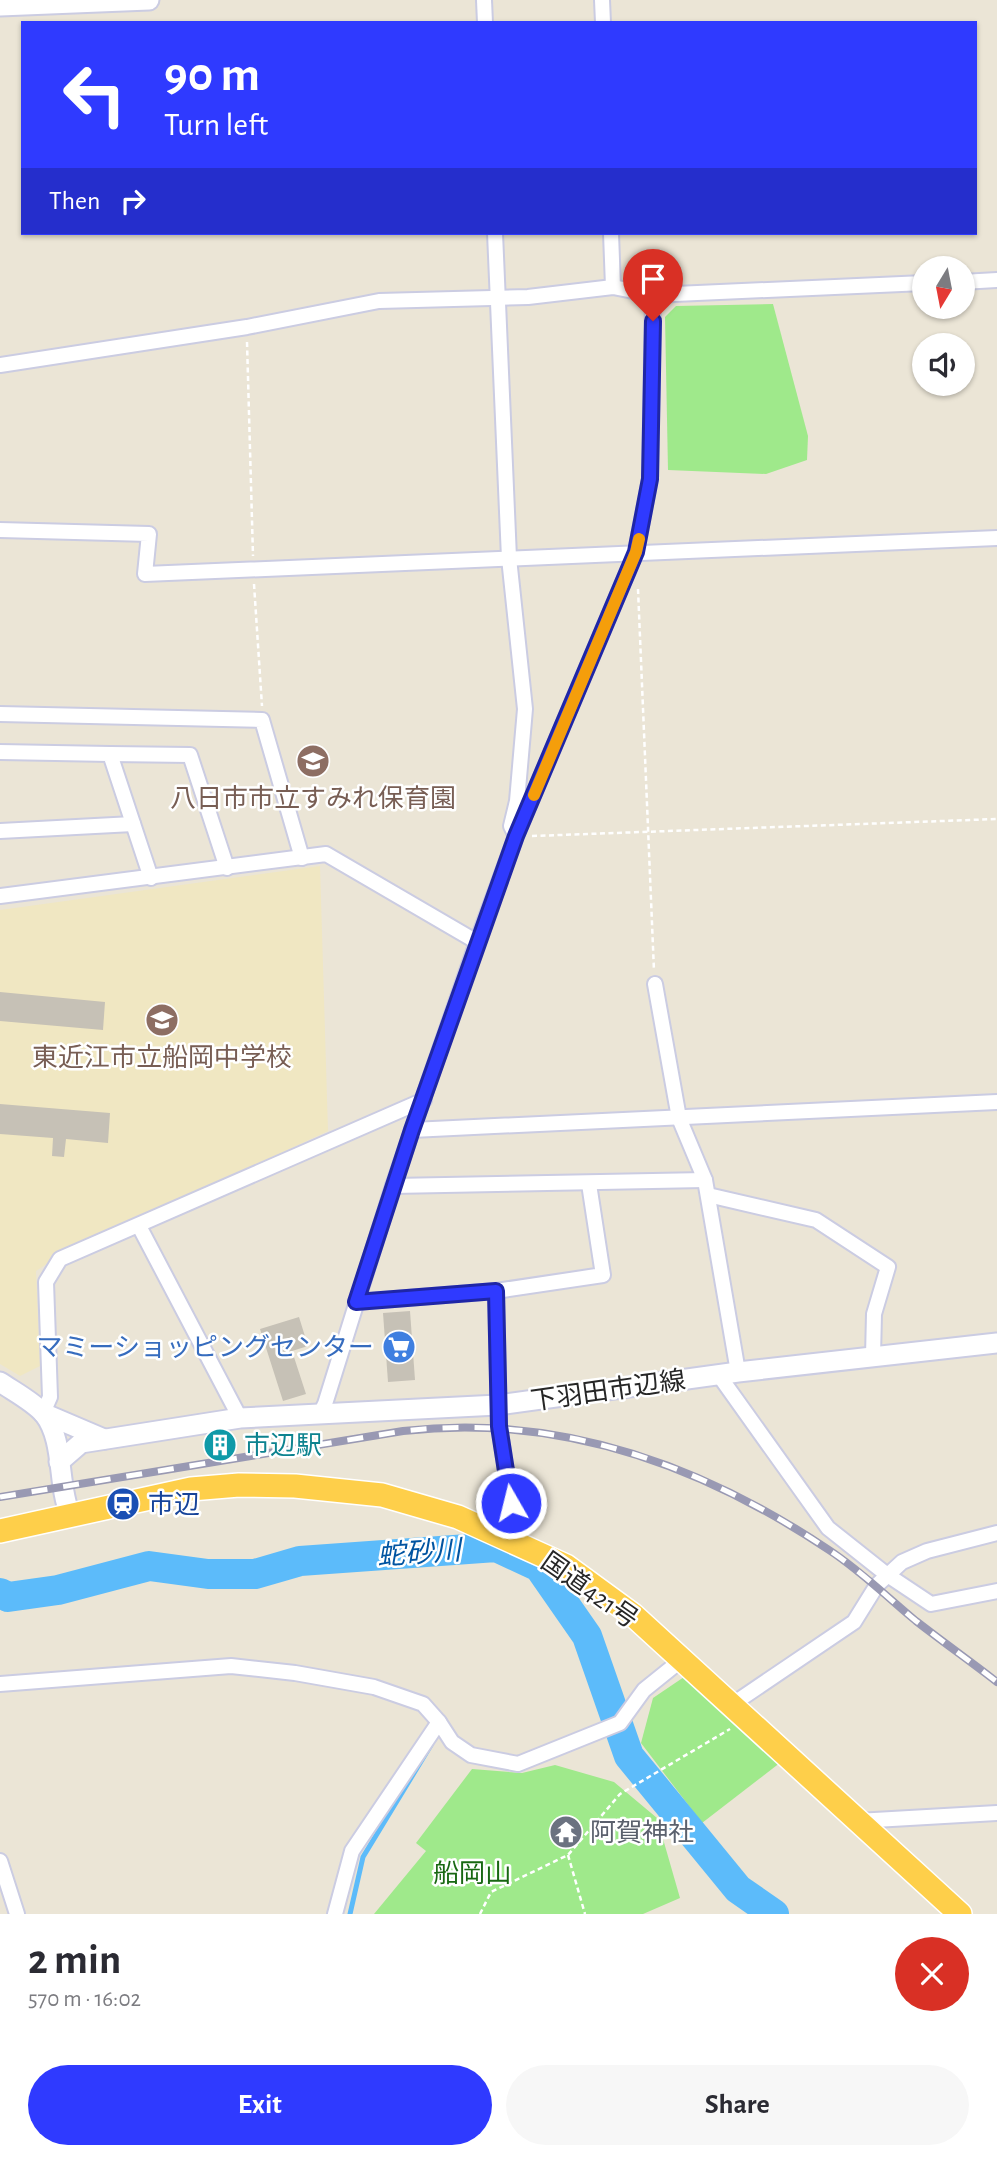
<!DOCTYPE html>
<html lang="en">
<head>
<meta charset="utf-8">
<style>
  :root { --surface:#fff; --page:#f7f7f7; --text:#2b2b33; --muted:#7c7c81; --accent:#2f3aff }
  body { margin:0; font-family:"Alegreya Sans","Noto Sans JP",sans-serif; background:var(--page); color:var(--text); height:100vh; display:flex; flex-direction:column; font-size:26px; white-space:nowrap }
  * { box-sizing:border-box; margin:0 }
  p { font-size:23px; color:var(--muted) }
  .icon { flex:none; width:38px; height:38px; fill:none; stroke:currentColor; stroke-width:2; stroke-linecap:round; stroke-linejoin:round }
  .map { position:relative; height:1914px; overflow:hidden }
  .sheet { display:flex; flex-direction:column; background:var(--surface); flex:1 }
  .sheet>* { flex:none }
  .banner { position:absolute; left:21px; top:21px; width:956px; height:214px; border-radius:0px; box-shadow:0 2px 5px #0004; background:#2f3aff; color:#fff; overflow:hidden }
  .needle { width:46px; rotate:190deg }
  .tools { position:absolute; left:912px; top:256px; display:grid; gap:14px }
  .tools a { display:grid; place-items:center; width:63px; height:63px; border-radius:50%; background:var(--surface); box-shadow:0 2px 5px #0004; font-size:35px }
  .pin { position:absolute; display:grid; place-items:center; width:60px; height:60px; color:#fff; margin:-72px -30px; border-radius:50% 50% 50% 0; rotate:-45deg; box-shadow:0 0 7px #0007 }
  .pin .icon { rotate:45deg }
  .me { position:absolute; width:77px; margin:-38px; rotate:352deg; stroke-linejoin:round; filter:drop-shadow(0 0 5px #0008) }
  .turn { display:flex; align-items:center; gap:24px; height:147px; padding:0 28px; font-size:32px }
  .turn .icon { width:91px; height:91px; stroke-width:2.5 }
  .turn b { display:block; font-size:49px; line-height:60px }
  .then { display:flex; align-items:center; height:66px; padding:0 28px; background:#0003; gap:14px; font-size:26px }
  .round { display:grid; place-items:center; flex:none; width:74px; height:74px; border-radius:37px; background:var(--page) }
  .summary { display:flex; align-items:center; justify-content:space-between; height:119px; padding:0 28px }
  h1 { font-size:42px; font-weight:700; line-height:52px }
  .button { display:flex; gap:14px; margin-top:auto; padding:14px 28px }
  .button a { flex:1; height:80px; border-radius:42px; background:var(--accent); color:#fff; font-size:28px; font-weight:700; line-height:80px; text-align:center }
  .button a+a { background:var(--page); color:var(--text) }
  .map>svg:first-child { display:block }
  .education { fill:#f0e7c2 }
  .green { fill:#9fe98b }
  .lines { fill:none; stroke-linecap:round; stroke-linejoin:round }
  .stream { stroke:#5cbbfa; stroke-width:5 }
  .river { stroke:#5cbbfa; stroke-width:30 }
  .building { fill:#c6c1b6 }
  .minor-casing { stroke:#cbcce2; stroke-width:18 }
  .secondary-casing { stroke:#cbcce2; stroke-width:23 }
  .trunk-casing { stroke:#fff; stroke-width:26 }
  .path { stroke:#fff; stroke-width:2.5; stroke-dasharray:5 3.5; stroke-linecap:butt }
  .minor { stroke:#fff; stroke-width:14 }
  .secondary { stroke:#fff; stroke-width:19 }
  .trunk { stroke:#fecf4a; stroke-width:23 }
  .rail-casing { stroke:#9999b3; stroke-width:8 }
  .rail { stroke:#fff; stroke-width:5; stroke-dasharray:16; stroke-linecap:butt }
  .route-casing { stroke:#1f26a6; stroke-width:18 }
  .route { stroke:#2f3aff; stroke-width:12 }
  .slow { stroke:#f59e0b; stroke-width:12 }
  .labels { text-anchor:middle; stroke-width:5; stroke-linejoin:round; paint-order:stroke }
  .education-label { font-size:26px; fill:#785e54; stroke:#fff }
  .shop-label { font-size:26px; fill:#366cbe; stroke:#fff; text-anchor:end }
  .street-label { font-size:26px; fill:#262626; stroke:#fff }
  .culture-label { font-size:26px; fill:#0d838f; stroke:#fff; text-anchor:start }
  .transit-label { font-size:26px; fill:#164399; stroke:#fff; text-anchor:start }
  .worship-label { font-size:26px; fill:#5b616d; stroke:#fff; text-anchor:start }
  .park-label { font-size:26px; fill:#186812; stroke:#fff }
  .water-label { font-size:28px; font-style:italic; fill:#0054a1; stroke:#fff }
</style>
</head>
<body>
<div class="map">
<svg width="997" height="1914" viewBox="0 0 997 1914">
  <rect width="100%" height="100%" fill="#ebe5d6"/>
  <path class="education" d="M320,866L328,1131L57,1257L36,1271L40,1366L20,1376L0,1364V910Z"/>
  <g class="green">
    <path d="M773,304L808,436L807,460L766,474L668,470L665,317L676,306Z"/>
    <path d="M684,1677L781,1762L702,1823L641,1743L653,1698Z"/>
    <path d="M555,1765L614,1782L657,1818L680,1898L643,1914H374L426,1851L416,1843L472,1769L522,1773Z"/>
  </g>
  <g class="lines">
    <path class="stream" d="M350,1914L363,1857L431,1745"/>
    <path class="river" d="M0,1593L8,1597L58,1590L149,1566L208,1574H255L300,1561L496,1547L539,1567L587,1636L629,1756L738,1889L774,1914"/>
  </g>
  <g class="building">
    <path d="M0,992L105,1002L103,1030L0,1021Z"/>
    <path d="M0,1104L110,1113L108,1143L66,1139L64,1157L52,1156L53,1138L0,1134Z"/>
    <path d="M410,1311L415,1380L388,1382L383,1313Z"/>
    <path d="M299,1317L308,1346L292,1351L306,1394L283,1401L260,1329Z"/>
  </g>
  <g class="lines">
    <defs>
      <g id="minor">
        <path d="M484,0L485,23"/>
        <path d="M602,0L603,23"/>
        <path d="M495,233L509,558L525,709L517,801L511,826L516,836"/>
        <path d="M611,233L613,287"/>
        <path d="M962,282L997,280"/>
        <path d="M0,365L247,327L379,301L528,297L613,287L653,295L924,283"/>
        <path d="M0,530L149,534L145,574L997,538"/>
        <path d="M0,714L262,720L302,858"/>
        <path d="M0,752L110,754L151,878"/>
        <path d="M110,754L190,755L227,868"/>
        <path d="M0,831L133,824"/>
        <path d="M0,896L326,854L477,942"/>
        <path d="M655,984L679,1118L705,1180L738,1372"/>
        <path d="M412,1130L997,1102"/>
        <path d="M393,1186L705,1180"/>
        <path d="M708,1195L816,1220L888,1267L874,1314L873,1356"/>
        <path d="M139,1226L240,1418"/>
        <path d="M496,1291L499,1426L511,1502L502,1535"/>
        <path d="M356,1302L496,1291L603,1275L589,1184"/>
        <path d="M718,1374L828,1528L886,1574L931,1604L997,1591"/>
        <path d="M43,1413L50,1397L46,1282L60,1259L424,1100"/>
        <path d="M319,1416L325,1404L393,1186L477,942L516,836L636,552L650,479L653,295"/>
        <path d="M0,1684L231,1666L295,1673L374,1687L423,1704L439,1722"/>
        <path d="M730,1706L854,1622L877,1585L902,1562L927,1551L997,1533"/>
        <path d="M857,1821L997,1813"/>
        <path d="M0,1861L17,1914"/>
        <path d="M335,1914L352,1851L439,1722L452,1742L471,1755L518,1764L620,1723L644,1690L680,1661"/>
      </g>
      <g id="secondary">
        <path d="M0,6L149,0"/>
        <path d="M0,1382C13,1391 34,1402 44,1414C65,1441 57,1484 70,1514"/>
        <path d="M43,1413L104,1439"/>
        <path d="M59,1462L81,1443L240,1418L498,1405L738,1372L997,1343"/>
      </g>
      <path id="trunk" d="M0,1531L191,1489L239,1485L295,1486L382,1495L458,1517L566,1566L633,1615L960,1914"/>
    </defs>
    <use href="#minor" class="minor-casing"/>
    <use href="#secondary" class="secondary-casing"/>
    <use href="#trunk" class="trunk-casing"/>
    <g class="path">
      <path d="M247,342L253,556"/>
      <path d="M254,584L262,706"/>
      <path d="M638,589L654,971"/>
      <path d="M532,836L997,819"/>
      <path d="M568,1855L585,1914"/>
      <path d="M480,1914L491,1892L568,1855L620,1794L730,1729"/>
    </g>
    <use href="#minor" class="minor"/>
    <use href="#secondary" class="secondary"/>
    <use href="#trunk" class="trunk"/>
    <defs>
      <path id="rail" d="M0,1497L403,1431C558,1413 702,1465 829,1550C861,1571 887,1597 916,1621C943,1642 970,1661 997,1682"/>
    </defs>
    <use href="#rail" class="rail-casing"/>
    <use href="#rail" class="rail"/>
  </g>
  <g class="lines">
    <defs>
      <path id="route" d="M511,1503L499,1426L496,1291L356,1302L412,1130L516,836L636,552L650,479L653,321"/>
    </defs>
    <use href="#route" class="route-casing"/>
    <use href="#route" class="route"/>
    <path class="slow" d="M534,795L636,552L639,539"/>
  </g>
  <defs>
    <symbol id="school-disc" viewBox="-11 -11 22 22"><circle r="9.5" fill="#8d6e63" stroke="#fff"/><path d="M0-5L7-2L0 1L-7-2ZM-4 1L0 2.5L4 1V4Q0 6-4 4Z" fill="#fff"/></symbol>
    <symbol id="supermarket-disc" viewBox="-11 -11 22 22"><circle r="9.5" fill="#3f7fe0" stroke="#fff"/><path d="M-6-5.5h2.5l.6 2H6L4.5 2H-2.5L-4.4-4H-6ZM-1.5 3.2a1.3 1.3 0 1 0 .1 0ZM3 3.2a1.3 1.3 0 1 0 .1 0Z" fill="#fff"/></symbol>
    <symbol id="building-disc" viewBox="-11 -11 22 22"><circle r="9.5" fill="#0f9aa8" stroke="#fff"/><path d="M-4-6H4V6H1V3H-1V6H-4ZM-2.5-4.3h1.7v1.8h-1.7ZM.8-4.3h1.7v1.8H.8ZM-2.5-1h1.7V.8h-1.7ZM.8-1h1.7V.8H.8Z" fill="#fff"/></symbol>
    <symbol id="station-disc" viewBox="-11 -11 22 22"><circle r="9.5" fill="#1a4fb4" stroke="#fff"/><path d="M-3-6H3Q5-6 5-4V2Q5 4 3 4L4.5 6H3L1.5 4h-3L-3 6H-4.5L-3 4Q-5 4-5 2V-4Q-5-6-3-6ZM-3.5-4v3h7v-3ZM-3.5 1v1.5H-2V1ZM2 1v1.5H3.5V1Z" fill="#fff"/></symbol>
    <symbol id="temple-disc" viewBox="-11 -11 22 22"><circle r="9.5" fill="#6b7280" stroke="#fff"/><path d="M0-6L5-2H3V0L6.5 2.5H4V6H1.5V3h-3V6H-4V2.5H-6.5L-3 0V-2H-5Z" fill="#fff"/></symbol>
  </defs>
  <g fill-rule="evenodd">
    <use href="#school-disc" x="294" y="742" width="38" height="38"/>
    <use href="#school-disc" x="143" y="1001" width="38" height="38"/>
    <use href="#supermarket-disc" x="380" y="1328" width="38" height="38"/>
    <use href="#building-disc" x="201" y="1426" width="38" height="38"/>
    <use href="#station-disc" x="104" y="1485" width="38" height="38"/>
    <use href="#temple-disc" x="547" y="1813" width="38" height="38"/>
  </g>
  <g class="labels">
    <g class="education-label">
      <text x="313" y="807">八日市市立すみれ保育園</text>
      <text x="162" y="1066">東近江市立船岡中学校</text>
    </g>
    <g class="shop-label">
      <text x="374" y="1356">マミーショッピングセンター</text>
    </g>
    <g class="street-label">
      <text transform="translate(608 1390) rotate(-8)" y="9">下羽田市辺線</text>
      <text transform="translate(590 1590) rotate(35)" y="9">国道421号</text>
    </g>
    <g class="culture-label">
      <text x="244" y="1454">市辺駅</text>
    </g>
    <g class="transit-label">
      <text x="148" y="1513">市辺</text>
    </g>
    <g class="worship-label">
      <text x="590" y="1841">阿賀神社</text>
    </g>
    <g class="park-label">
      <text x="472" y="1882">船岡山</text>
    </g>
    <g class="water-label">
      <text transform="translate(419 1552) rotate(-4)" y="10">蛇砂川</text>
    </g>
  </g>
</svg>
<div class="tools">
<a><svg class="needle" viewBox="-14 -14 28 28"><path d="M0-13l5 13h-10z" fill="#e53935"/><path d="M0 13l5-13h-10z" fill="#7c7c81"/></svg></a>
<a><svg class="icon" aria-label="sound" viewBox="0 0 24 24"><path d="M4 9h4l5-4v14l-5-4H4zM17 9q2 3 0 6"/></svg></a>
</div>
<div class="pin" style="left:653px;top:321px;background:#d93025"><svg class="icon" aria-label="arrive" viewBox="0 0 24 24"><path d="M6 21V4h12l-3 4 3 4H6"/></svg></div>
<svg class="me" style="left:511px;top:1503px" viewBox="-20 -20 40 40"><circle r="17" fill="#2f3aff" stroke="#fff" stroke-width="3"/><path d="M0-11L8 9 0 5-8 9z" fill="#fff"/></svg>
<div class="banner">
<div class="turn"><svg class="icon" aria-label="left" viewBox="0 0 24 24"><path d="M17 20v-9H6M10 6l-5 5 5 5"/></svg><div><b>90 m</b>Turn left</div></div>
<div class="then">Then<svg class="icon" aria-label="right" viewBox="0 0 24 24"><path d="M7 20v-9h11M14 6l5 5-5 5"/></svg></div>
</div>
</div>
<section class="sheet">
<div class="summary"><div><h1>2 min</h1><p>570 m · 16:02</p></div><a class="round" style="background:#d93025;color:#fff"><svg class="icon" aria-label="close" viewBox="0 0 24 24"><path d="M6 6l12 12M18 6L6 18"/></svg></a></div>
<div class="button"><a>Exit</a><a>Share</a></div>
</section>
</body>
</html>
